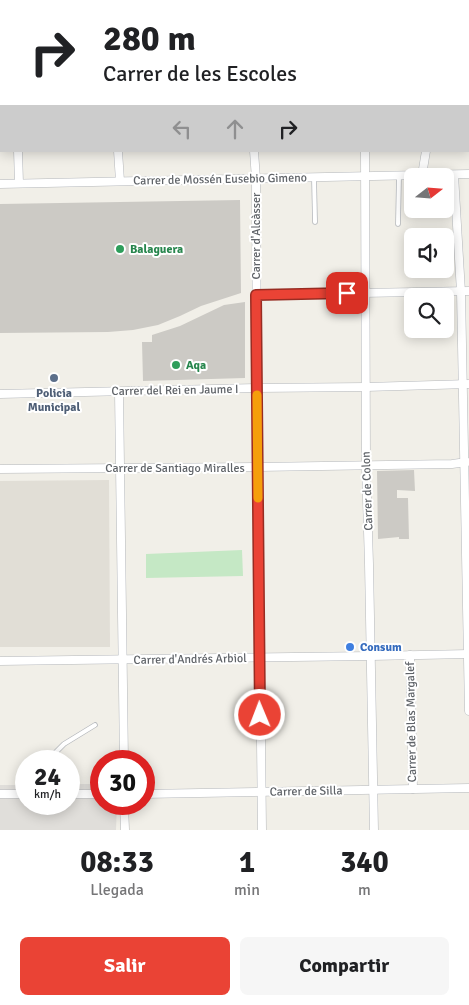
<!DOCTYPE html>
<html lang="es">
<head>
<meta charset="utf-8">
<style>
  :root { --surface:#fff; --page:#f6f6f6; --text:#202124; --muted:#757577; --accent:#ea4335 }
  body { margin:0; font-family:Signika,sans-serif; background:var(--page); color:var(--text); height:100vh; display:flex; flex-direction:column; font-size:19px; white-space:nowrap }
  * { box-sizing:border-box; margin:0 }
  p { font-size:16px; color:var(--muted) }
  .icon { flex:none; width:28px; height:28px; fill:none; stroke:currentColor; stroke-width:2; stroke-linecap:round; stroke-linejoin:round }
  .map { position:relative; height:830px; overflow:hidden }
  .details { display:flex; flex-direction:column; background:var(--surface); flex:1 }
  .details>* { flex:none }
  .guide { position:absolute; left:0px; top:0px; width:470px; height:152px; box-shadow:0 2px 12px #0003; background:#fff; color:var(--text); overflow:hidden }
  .needle { width:32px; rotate:73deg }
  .tools { position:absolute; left:404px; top:168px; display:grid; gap:10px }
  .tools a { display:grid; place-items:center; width:50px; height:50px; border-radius:8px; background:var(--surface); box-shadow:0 2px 12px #0003; font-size:25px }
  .speed { position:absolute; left:15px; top:750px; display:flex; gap:10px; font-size:25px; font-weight:700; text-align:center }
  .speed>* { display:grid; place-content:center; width:65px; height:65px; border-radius:50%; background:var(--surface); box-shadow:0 2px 12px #0003; line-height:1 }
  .speed small { font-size:12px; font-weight:400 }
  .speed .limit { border:8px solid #d22; background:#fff; color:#111 }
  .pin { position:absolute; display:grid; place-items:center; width:42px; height:42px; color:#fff; margin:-21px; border-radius:10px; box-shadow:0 2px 8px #0006 }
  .me { position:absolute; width:55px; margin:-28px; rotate:359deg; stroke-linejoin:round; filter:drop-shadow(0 0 4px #0008) }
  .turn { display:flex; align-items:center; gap:18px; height:105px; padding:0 20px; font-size:22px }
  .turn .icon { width:65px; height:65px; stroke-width:2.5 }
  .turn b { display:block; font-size:35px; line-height:42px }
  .lanes { display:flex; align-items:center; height:48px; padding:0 20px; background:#0003; justify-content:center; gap:25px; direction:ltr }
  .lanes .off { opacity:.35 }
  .eta { display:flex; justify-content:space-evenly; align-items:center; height:85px; text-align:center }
  .eta b { font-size:30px; font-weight:700; line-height:35px }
  .primary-button { display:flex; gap:10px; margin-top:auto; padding:10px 20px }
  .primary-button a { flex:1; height:58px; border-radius:8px; background:var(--accent); color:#fff; font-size:20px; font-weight:700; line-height:58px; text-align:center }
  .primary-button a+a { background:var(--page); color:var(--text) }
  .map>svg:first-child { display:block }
  .industrial { fill:#e0deda }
  .education { fill:#e1ded6 }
  .green { fill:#c5e8c5 }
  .building { fill:#cccac5 }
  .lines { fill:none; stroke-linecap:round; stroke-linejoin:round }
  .lane-casing { stroke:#b5b8bc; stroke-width:5.5 }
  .street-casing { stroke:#b5b8bc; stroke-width:9 }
  .lane { stroke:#fff; stroke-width:4 }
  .street { stroke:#fff; stroke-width:8 }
  .route-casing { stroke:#982c22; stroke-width:12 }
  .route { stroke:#ea4335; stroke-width:9 }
  .slow { stroke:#f59e0b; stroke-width:9 }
  .leisure-dot { fill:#2e9e5b; stroke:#fff; stroke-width:2 }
  .service-dot { fill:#5c6f8a; stroke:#fff; stroke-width:2 }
  .shop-dot { fill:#3f7fe0; stroke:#fff; stroke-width:2 }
  .labels { text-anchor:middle; stroke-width:4; stroke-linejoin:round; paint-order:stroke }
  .street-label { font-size:12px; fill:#5f6368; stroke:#fff }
  .leisure-label { font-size:12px; font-weight:bold; fill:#27864d; stroke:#fff; text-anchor:start }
  .service-label { font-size:12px; font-weight:bold; fill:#4e5e75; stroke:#fff }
  .shop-label { font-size:12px; font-weight:bold; fill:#366cbe; stroke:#fff; text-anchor:start }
</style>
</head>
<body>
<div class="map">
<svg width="469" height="830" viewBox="0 0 469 830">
  <rect width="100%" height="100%" fill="#f1efe8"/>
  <path class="industrial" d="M69,784H101V804H117L116,830H0V785H26V804H69Z"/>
  <path class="education" d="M109,480L110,647H0V481Z"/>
  <path class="green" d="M242,550L243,576L146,578V554Z"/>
  <g class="building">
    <path d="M240,200L241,293L201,306L180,316L158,325L133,330L108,332L0,333V204Z"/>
    <path d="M245,302V378L143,381L142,342H152V335L180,326L224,305Z"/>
    <path d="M414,470L415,491L397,490V498H408L409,539H399V537L378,539L377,471Z"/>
  </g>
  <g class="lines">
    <defs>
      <g id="lane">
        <path d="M314,177L315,222"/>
        <path d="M398,224L399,176"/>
        <path d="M47,761L64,744L95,725"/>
      </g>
      <g id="street">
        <path d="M16,0V1"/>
        <path d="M244,0V1"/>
        <path d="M448,0V1"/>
        <path d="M37,1L44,0"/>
        <path d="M415,1L425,0"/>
        <path d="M0,126H1"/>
        <path d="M18,151L19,183"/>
        <path d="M118,151L120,181"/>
        <path d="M254,151L256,179L257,388L262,830"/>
        <path d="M365,151L366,465L369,564L374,830"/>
        <path d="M422,175L426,151"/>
        <path d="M454,175L461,292L469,711"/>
        <path d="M0,184L469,174"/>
        <path d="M256,295L469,291"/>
        <path d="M119,392L124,761"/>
        <path d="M0,394L257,388L366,387L469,384"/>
        <path d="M0,469L258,467L452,464L467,462"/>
        <path d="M410,655L413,789"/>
        <path d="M0,661L371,656L469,654"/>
        <path d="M0,794H26"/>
        <path d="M69,794H101"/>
        <path d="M144,794L469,788"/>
        <path d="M124,804L125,830"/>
      </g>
    </defs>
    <use href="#lane" class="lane-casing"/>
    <use href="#street" class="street-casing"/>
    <use href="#lane" class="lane"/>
    <use href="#street" class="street"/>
  </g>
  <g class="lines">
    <defs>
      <path id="route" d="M260,715L256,295L347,293"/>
    </defs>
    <use href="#route" class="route-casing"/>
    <use href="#route" class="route"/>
    <path class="slow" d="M257,395L258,498"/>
  </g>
  <g class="leisure-dot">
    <circle cx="120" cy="249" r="5"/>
    <circle cx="176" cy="365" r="5"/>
  </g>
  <circle class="service-dot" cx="54" cy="378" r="5"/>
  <circle class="shop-dot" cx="350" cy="647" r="5"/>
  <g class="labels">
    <g class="street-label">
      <text transform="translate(220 179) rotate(-1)" y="4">Carrer de Mossén Eusebio Gimeno</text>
      <text transform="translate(256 236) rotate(-90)" y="4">Carrer d'Alcàsser</text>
      <text transform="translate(175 390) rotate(-1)" y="4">Carrer del Rei en Jaume I</text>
      <text x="175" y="472">Carrer de Santiago Miralles</text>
      <text transform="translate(367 491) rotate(-92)" y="4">Carrer de Colon</text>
      <text transform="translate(190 659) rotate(-1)" y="4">Carrer d'Andrés Arbiol</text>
      <text transform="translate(411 722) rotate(-91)" y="4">Carrer de Blas Margalef</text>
      <text transform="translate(306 791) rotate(-1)" y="4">Carrer de Silla</text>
    </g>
    <g class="leisure-label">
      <text x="130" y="253">Balaguera</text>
      <text x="186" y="369">Aqa</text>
    </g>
    <g class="service-label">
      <text x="54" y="397">Policia<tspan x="54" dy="14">Municipal</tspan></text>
    </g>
    <g class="shop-label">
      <text x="360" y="651">Consum</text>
    </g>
  </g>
</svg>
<div class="tools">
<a><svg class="needle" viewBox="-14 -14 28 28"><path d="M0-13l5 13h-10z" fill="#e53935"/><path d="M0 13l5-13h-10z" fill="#757577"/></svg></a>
<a><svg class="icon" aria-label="sound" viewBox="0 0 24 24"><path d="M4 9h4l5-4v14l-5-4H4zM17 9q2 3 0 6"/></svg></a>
<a><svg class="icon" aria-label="search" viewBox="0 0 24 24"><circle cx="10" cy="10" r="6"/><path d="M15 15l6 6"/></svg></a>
</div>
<div class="speed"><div>24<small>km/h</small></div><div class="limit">30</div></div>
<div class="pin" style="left:347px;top:293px;background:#d93025"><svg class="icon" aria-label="arrive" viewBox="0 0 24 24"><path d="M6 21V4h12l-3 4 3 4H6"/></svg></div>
<svg class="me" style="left:260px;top:715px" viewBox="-20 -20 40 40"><circle r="17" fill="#ea4335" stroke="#fff" stroke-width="3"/><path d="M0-11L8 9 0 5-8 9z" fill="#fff"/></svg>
<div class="guide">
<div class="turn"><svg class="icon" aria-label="right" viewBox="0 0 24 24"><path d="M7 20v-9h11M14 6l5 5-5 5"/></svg><div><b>280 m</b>Carrer de les Escoles</div></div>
<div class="lanes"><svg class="icon off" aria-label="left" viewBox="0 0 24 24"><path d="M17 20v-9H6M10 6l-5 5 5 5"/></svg><svg class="icon off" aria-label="ahead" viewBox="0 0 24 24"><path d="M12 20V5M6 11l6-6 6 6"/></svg><svg class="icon" aria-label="right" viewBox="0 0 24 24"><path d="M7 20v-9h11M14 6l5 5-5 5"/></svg></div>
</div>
</div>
<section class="details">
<div class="eta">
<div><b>08:33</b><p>Llegada</p></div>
<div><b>1</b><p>min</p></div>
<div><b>340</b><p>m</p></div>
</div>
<div class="primary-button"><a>Salir</a><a>Compartir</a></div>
</section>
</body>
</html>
